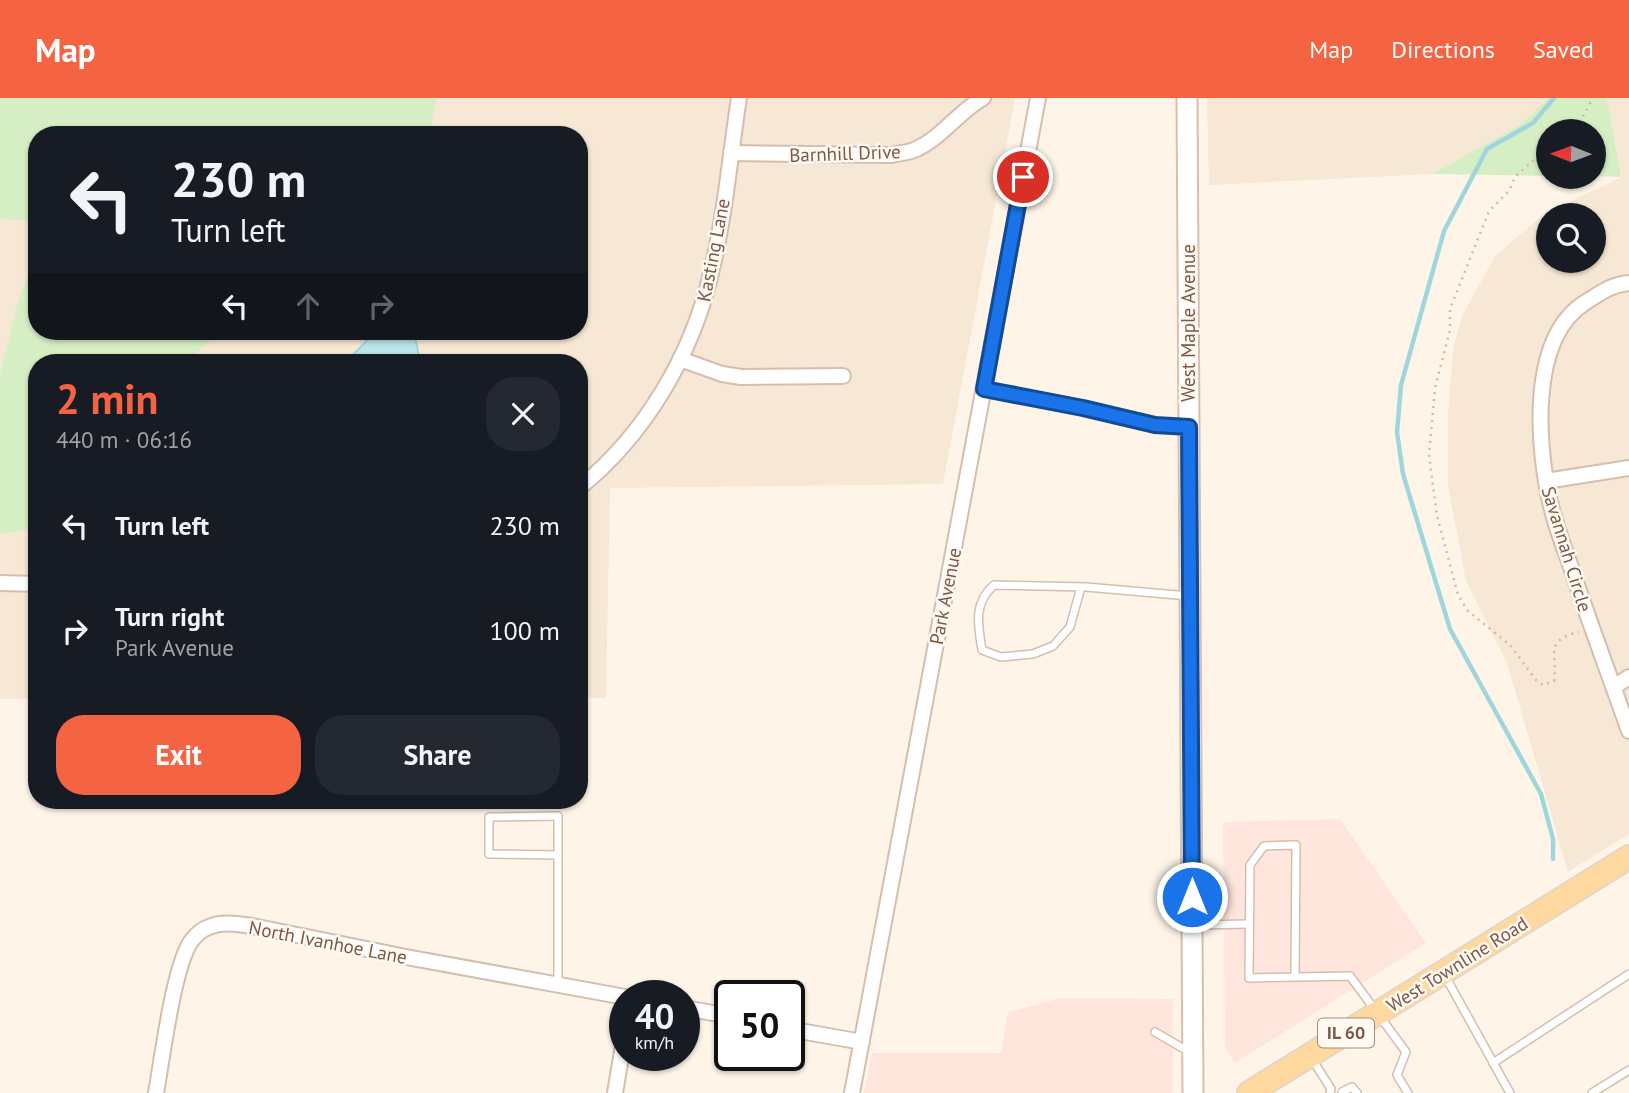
<!DOCTYPE html>
<html lang="en">
<head>
<meta charset="utf-8">
<style>
  :root { --surface:#171b24; --page:#242831; --text:#f1f3f6; --muted:#9ea1a6; --accent:#f46442 }
  body { margin:0; font-family:"PT Sans",sans-serif; background:var(--page); color:var(--text); height:100vh; display:flex; flex-direction:column; font-size:26px; white-space:nowrap }
  * { box-sizing:border-box; margin:0 }
  p { font-size:23px; color:var(--muted) }
  .icon { flex:none; width:38px; height:38px; fill:none; stroke:currentColor; stroke-width:2; stroke-linecap:round; stroke-linejoin:round }
  .map { position:relative; flex:1; overflow:hidden }
  .side { position:absolute; left:28px; top:256px; width:560px; height:455px; display:flex; flex-direction:column; background:var(--surface); border-radius:28px; box-shadow:0 2px 5px #0004 }
  .side>* { flex:none }
  .banner { position:absolute; left:28px; top:28px; width:560px; height:214px; border-radius:28px; box-shadow:0 2px 5px #0004; background:#171b24; color:var(--text); overflow:hidden }
  .needle { width:46px; rotate:271deg }
  .fabs { position:absolute; left:1536px; top:21px; display:grid; gap:14px }
  .fabs a { display:grid; place-items:center; width:70px; height:70px; border-radius:50%; background:var(--surface); box-shadow:0 2px 5px #0004; font-size:35px }
  .speed { position:absolute; left:609px; top:882px; display:flex; gap:14px; font-size:35px; font-weight:700; text-align:center }
  .speed>* { display:grid; place-content:center; width:91px; height:91px; border-radius:50%; background:var(--surface); box-shadow:0 2px 5px #0004; line-height:1 }
  .speed small { font-size:18px; font-weight:400 }
  .speed .limit { border:4px solid #111; border-radius:10px; background:#fff; color:#111 }
  .pin { position:absolute; display:grid; place-items:center; width:60px; height:60px; color:#fff; margin:-30px; border:4px solid #fff; border-radius:50%; box-shadow:0 2px 7px #0007 }
  .me { position:absolute; width:77px; margin:-38px; rotate:0deg; stroke-linejoin:round; filter:drop-shadow(0 0 5px #0008) }
  .turn { display:flex; align-items:center; gap:24px; height:147px; padding:0 28px; font-size:32px }
  .turn .icon { width:91px; height:91px; stroke-width:2.5 }
  .turn b { display:block; font-size:49px; line-height:60px }
  .lanes { display:flex; align-items:center; height:66px; padding:0 28px; background:#0003; justify-content:center; gap:35px; direction:ltr }
  .lanes .off { opacity:.35 }
  .round { display:grid; place-items:center; flex:none; width:74px; height:74px; border-radius:28px; background:var(--page) }
  .head { display:flex; align-items:center; justify-content:space-between; height:119px; padding:0 28px }
  h1 { font-size:42px; font-weight:700; line-height:52px; color:var(--accent) }
  .cta { display:flex; gap:14px; margin-top:auto; padding:14px 28px }
  .cta a { flex:1; height:80px; border-radius:28px; background:var(--accent); color:#fff; font-size:28px; font-weight:700; line-height:80px; text-align:center }
  .cta a+a { background:var(--page); color:var(--text) }
  ul { padding:0; list-style:none }
  li { display:flex; align-items:center; gap:21px; height:105px; padding:0 28px }
  li div { flex:1 }
  li b { display:block; font-size:26px }
  li em { font-style:normal }
  header { display:flex; align-items:center; gap:42px; box-sizing:border-box; height:98px; padding:0 35px; background:var(--accent); color:#fff }
  header strong { font-size:33px }
  nav { display:flex; gap:38px; margin-inline-start:auto; font-size:24px }
  .map>svg:first-child { display:block }
  .residential { fill:#f7e7d5; fill-rule:evenodd }
  .commercial { fill:#ffe5dc }
  .green { fill:#d6eec4 }
  .water { fill:#bae5eb; stroke:#9fd6de; stroke-width:2 }
  .lines { fill:none; stroke-linecap:round; stroke-linejoin:round }
  .stream { stroke:#9fd6de; stroke-width:4.5 }
  .lane-casing { stroke:#d5beaf; stroke-width:10 }
  .street-casing { stroke:#d5beaf; stroke-width:18 }
  .secondary-casing { stroke:#d9beab; stroke-width:23 }
  .primary-casing { stroke:#ddd4cf; stroke-width:26 }
  .path { stroke:#ddb59f; stroke-width:2.5; stroke-dasharray:2 5; stroke-linecap:butt }
  .lane { stroke:#fff; stroke-width:7 }
  .street { stroke:#fff; stroke-width:14 }
  .secondary { stroke:#fff; stroke-width:19 }
  .primary { stroke:#ffd89f; stroke-width:23 }
  .route-casing { stroke:#114b97; stroke-width:18 }
  .route { stroke:#1a73e8; stroke-width:12 }
  .labels { text-anchor:middle; stroke-width:5; stroke-linejoin:round; paint-order:stroke }
  .shield { fill:#fff9f1; stroke:#a3897b; stroke-width:2 }
  .shield-label { font-size:18px; font-weight:bold; fill:#7c5948 }
  .street-label { font-size:19px; fill:#7c5948; stroke:#fff9f1 }
</style>
</head>
<body>
<header>
<strong>Map</strong>
<nav><a>Map</a><a>Directions</a><a>Saved</a></nav>
</header>
<div class="map">
<svg width="1629" height="995" viewBox="0 0 1629 995">
  <rect width="100%" height="100%" fill="#fef5e8"/>
  <g class="residential">
    <path d="M0,0H1015L943,386L610,390L606,600H579V264H37V601H0ZM37,37H579V233H37Z"/>
    <path d="M1207,0H1548L1521,26L1432,76L1209,87Z"/>
    <path d="M1607,0H1629V736L1568,774L1507,565L1466,483L1448,388V317L1453,251L1462,218L1495,158L1544,116L1621,79ZM1549,117H1594V163H1549Z"/>
  </g>
  <g class="commercial">
    <path d="M1340,721L1426,845L1235,965L1225,950L1223,724Z"/>
    <path d="M1061,900L1173,901V995H864L872,955H1001L1008,914Z"/>
  </g>
  <g class="green">
    <path d="M0,0H437L429,37H37V123L0,121Z"/>
    <path d="M1548,0H1607L1621,79L1594,78V33H1549V78L1432,76L1521,26Z"/>
    <path d="M37,167V233H219L188,264H37V430L0,436V276L18,204L27,180Z"/>
  </g>
  <path class="water" d="M376,233H414L420,264H346Z"/>
  <g class="lines">
    <path class="stream" d="M1553,761V741L1541,696L1450,531L1403,376L1397,334L1401,287L1444,133L1487,51L1533,25L1554,0"/>
    <defs>
      <g id="lane">
        <path d="M984,291L1083,310L1155,327L1188,329"/>
        <path d="M1081,489L1070,529L1053,548L1033,556L1001,559L982,552C978,527 973,505 994,487L1086,489L1189,498"/>
        <path d="M1194,827L1249,826"/>
        <path d="M1444,876L1510,995"/>
        <path d="M1295,879L1296,747L1264,748L1250,767L1249,880L1350,878L1406,954L1397,977L1408,995"/>
        <path d="M558,886V718L489,719V756L558,757"/>
        <path d="M1155,934L1191,955"/>
        <path d="M1312,961L1331,991L1330,995"/>
        <path d="M1493,965L1629,876"/>
        <path d="M1342,994L1352,989L1357,995"/>
        <path d="M1592,995L1629,972"/>
      </g>
      <g id="street">
        <path d="M731,55L892,57C899,55 907,55 914,52C941,41 958,14 983,0"/>
        <path d="M1629,185C1610,187 1602,194 1586,204C1527,240 1537,353 1552,412C1557,432 1565,452 1572,472C1590,526 1610,579 1629,633"/>
        <path d="M680,261L722,276L741,279L843,278"/>
        <path d="M1546,383L1629,370"/>
        <path d="M579,390C645,337 692,257 711,175C725,118 730,58 739,0"/>
        <path d="M0,485L37,486"/>
        <path d="M1614,589L1629,579"/>
        <path d="M684,910L730,918"/>
        <path d="M789,931L862,944"/>
        <path d="M156,995C162,962 174,865 192,842C196,837 203,831 209,829C222,823 238,826 252,828L406,859L625,899"/>
        <path d="M615,995L625,935"/>
        <path d="M852,995L1038,0"/>
      </g>
      <path id="secondary" d="M1187,0L1193,995"/>
      <path id="primary" d="M1249,995L1629,759"/>
    </defs>
    <use href="#lane" class="lane-casing"/>
    <use href="#street" class="street-casing"/>
    <use href="#secondary" class="secondary-casing"/>
    <use href="#primary" class="primary-casing"/>
    <g class="path">
      <path d="M1568,33L1581,22L1593,0"/>
      <path d="M1549,48L1515,79L1509,93L1489,113L1450,211V232L1435,290L1429,357L1437,418L1458,497L1468,513L1510,547L1536,582L1543,587L1554,583C1558,555 1543,543 1579,534"/>
    </g>
    <use href="#lane" class="lane"/>
    <use href="#street" class="street"/>
    <use href="#secondary" class="secondary"/>
    <use href="#primary" class="primary"/>
  </g>
  <g class="lines">
    <defs>
      <path id="route" d="M1023,79L984,291L1083,310L1155,327L1189,329L1192,799"/>
    </defs>
    <use href="#route" class="route-casing"/>
    <use href="#route" class="route"/>
  </g>
  <g class="labels">
    <rect class="shield" x="1318" y="920.5" width="56" height="29" rx="5"/>
    <g class="shield-label">
      <text x="1346" y="941">IL 60</text>
    </g>
    <g class="street-label">
      <text transform="translate(845 55) rotate(-2)" y="7">Barnhill Drive</text>
      <text transform="translate(713 152) rotate(-79)" y="7">Kasting Lane</text>
      <text transform="translate(1188 225) rotate(-90)" y="7">West Maple Avenue</text>
      <text transform="translate(1567 451) rotate(73)" y="7">Savannah Circle</text>
      <text transform="translate(945 498) rotate(-79)" y="7">Park Avenue</text>
      <text transform="translate(328 844) rotate(11)" y="7">North Ivanhoe Lane</text>
      <text transform="translate(1457 866) rotate(-32)" y="7">West Townline Road</text>
    </g>
  </g>
</svg>
<div class="fabs">
<a><svg class="needle" viewBox="-14 -14 28 28"><path d="M0-13l5 13h-10z" fill="#e53935"/><path d="M0 13l5-13h-10z" fill="#9ea1a6"/></svg></a>
<a><svg class="icon" aria-label="search" viewBox="0 0 24 24"><circle cx="10" cy="10" r="6"/><path d="M15 15l6 6"/></svg></a>
</div>
<div class="speed"><div>40<small>km/h</small></div><div class="limit">50</div></div>
<div class="pin" style="left:1023px;top:79px;background:#d93025"><svg class="icon" aria-label="arrive" viewBox="0 0 24 24"><path d="M6 21V4h12l-3 4 3 4H6"/></svg></div>
<svg class="me" style="left:1192px;top:799px" viewBox="-20 -20 40 40"><circle r="17" fill="#1a73e8" stroke="#fff" stroke-width="3"/><path d="M0-11L8 9 0 5-8 9z" fill="#fff"/></svg>
<div class="banner">
<div class="turn"><svg class="icon" aria-label="left" viewBox="0 0 24 24"><path d="M17 20v-9H6M10 6l-5 5 5 5"/></svg><div><b>230 m</b>Turn left</div></div>
<div class="lanes"><svg class="icon" aria-label="left" viewBox="0 0 24 24"><path d="M17 20v-9H6M10 6l-5 5 5 5"/></svg><svg class="icon off" aria-label="ahead" viewBox="0 0 24 24"><path d="M12 20V5M6 11l6-6 6 6"/></svg><svg class="icon off" aria-label="right" viewBox="0 0 24 24"><path d="M7 20v-9h11M14 6l5 5-5 5"/></svg></div>
</div>
<section class="side">
<div class="head"><div><h1>2 min</h1><p>440 m · 06:16</p></div><a class="round"><svg class="icon" aria-label="close" viewBox="0 0 24 24"><path d="M6 6l12 12M18 6L6 18"/></svg></a></div>
<ul>
<li><svg class="icon" aria-label="left" viewBox="0 0 24 24"><path d="M17 20v-9H6M10 6l-5 5 5 5"/></svg><div><b>Turn left</b></div><em>230 m</em></li>
<li><svg class="icon" aria-label="right" viewBox="0 0 24 24"><path d="M7 20v-9h11M14 6l5 5-5 5"/></svg><div><b>Turn right</b><p>Park Avenue</p></div><em>100 m</em></li>
</ul>
<div class="cta"><a>Exit</a><a>Share</a></div>
</section>
</div>
</body>
</html>
